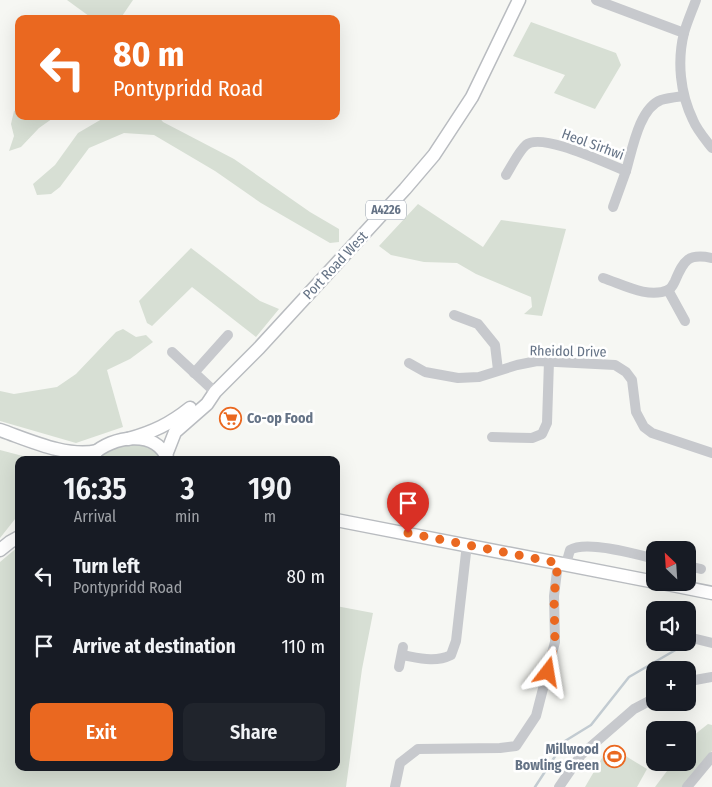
<!DOCTYPE html>
<html lang="en">
<head>
<meta charset="utf-8">
<style>
  :root { --surface:#171b24; --page:#20242c; --text:#f1f3f6; --muted:#9ea1a6; --accent:#ea6820 }
  body { margin:0; font-family:"Fira Sans Condensed",sans-serif; background:var(--page); color:var(--text); height:100vh; display:flex; flex-direction:column; font-size:19px; white-space:nowrap }
  * { box-sizing:border-box; margin:0 }
  p { font-size:16px; color:var(--muted) }
  .icon { flex:none; width:28px; height:28px; fill:none; stroke:currentColor; stroke-width:2; stroke-linecap:round; stroke-linejoin:round }
  .map { position:relative; flex:1; overflow:hidden }
  .side { position:absolute; left:15px; top:456px; width:325px; height:315px; display:flex; flex-direction:column; background:var(--surface); border-radius:10px; box-shadow:0 5px 20px #0002 }
  .side>* { flex:none }
  .hud { position:absolute; left:15px; top:15px; width:325px; height:105px; border-radius:10px; box-shadow:0 5px 20px #0002; background:#ea6820; color:#fff; overflow:hidden }
  .needle { width:32px; rotate:335deg }
  .fabs { position:absolute; left:646px; top:541px; display:grid; gap:10px }
  .fabs a { display:grid; place-items:center; width:50px; height:50px; border-radius:10px; background:var(--surface); box-shadow:0 5px 20px #0002; font-size:25px }
  .pin { position:absolute; display:grid; place-items:center; width:42px; height:42px; color:#fff; margin:-51px -21px; border-radius:50% 50% 50% 0; rotate:-45deg; box-shadow:0 0 5px #0007 }
  .pin .icon { rotate:45deg }
  .me { position:absolute; width:55px; margin:-28px; rotate:14deg; stroke-linejoin:round; filter:drop-shadow(0 0 4px #0008) }
  .turn { display:flex; align-items:center; gap:18px; height:105px; padding:0 15px; font-size:22px }
  .turn .icon { width:65px; height:65px; stroke-width:2.5 }
  .turn b { display:block; font-size:35px; line-height:42px }
  .eta { display:flex; justify-content:space-evenly; align-items:center; height:85px; text-align:center }
  .eta b { font-size:30px; font-weight:600; line-height:35px }
  .button { display:flex; gap:10px; margin-top:auto; padding:10px 15px }
  .button a { flex:1; height:58px; border-radius:10px; background:var(--accent); color:#fff; font-size:20px; font-weight:600; line-height:58px; text-align:center }
  .button a+a { background:var(--page); color:var(--text) }
  ul { padding:0; list-style:none }
  li { display:flex; align-items:center; gap:15px; height:70px; padding:0 15px }
  li div { flex:1 }
  li b { display:block; font-size:19px }
  li em { font-style:normal }
  .map>svg:first-child { display:block }
  .green { fill:#d7dfd4 }
  .lines { fill:none; stroke-linecap:round; stroke-linejoin:round }
  .stream { stroke:#c2cbd1; stroke-width:2.5 }
  .major-casing { stroke:#b9bcc0; stroke-width:15 }
  .minor { stroke:#c7c9cd; stroke-width:10 }
  .major { stroke:#fff; stroke-width:12 }
  .route { stroke:#ea6820; stroke-width:9; stroke-dasharray:0 16.2 }
  .labels { text-anchor:middle; stroke-width:5; stroke-linejoin:round; paint-order:stroke }
  .shield { fill:#fff; stroke:#939daa; stroke-width:1 }
  .shield-label { font-size:12px; font-weight:bold; fill:#657386 }
  .street-label { font-size:14px; fill:#657386; stroke:#fff }
  .poi-label { font-size:14px; font-weight:bold; fill:#657386; stroke:#fff; text-anchor:start }
</style>
</head>
<body>
<div class="map">
<svg width="712" height="787" viewBox="0 0 712 787">
  <rect width="100%" height="100%" fill="#f6f7f3"/>
  <g class="green">
    <path d="M67,0H133L120,19H93Z"/>
    <path d="M531,22L616,53L621,65L595,109L554,93L565,75L513,56Z"/>
    <path d="M19,109V116H56L39,128L21,147L9,151L14,136L11,124L14,111Z"/>
    <path d="M107,116H158L163,122L234,159L310,212L339,229V242L330,243L261,203L215,171L154,135L124,133L89,148L60,187L51,194L37,195L33,184L55,165L78,133Z"/>
    <path d="M418,204L483,247L501,220L566,229L542,316L524,314L532,307L531,297L476,274L457,263L424,262L391,255L379,246Z"/>
    <path d="M191,248L260,301L279,309L256,337L192,287L152,326L147,323L139,301Z"/>
    <path d="M123,329L136,337L146,335L153,342L130,359L107,370L123,427L76,443L0,421V391L14,394L57,387L76,374L116,332Z"/>
    <path d="M135,444C147,445 156,449 161,460H96C107,450 120,445 135,444Z"/>
    <path d="M0,450L38,460H19V514L0,538Z"/>
    <path d="M19,546V768H336V606L373,613L362,669L346,787H0V562Z"/>
    <path d="M708,724L712,725V751L684,787H655L673,763L688,762C688,739 690,738 708,724Z"/>
    <path d="M609,746L647,769L637,787H585Z"/>
  </g>
  <g class="lines">
    <path class="stream" d="M535,787L565,741L591,725L629,677L684,645"/>
    <defs>
      <g id="major">
        <path d="M0,430C29,440 67,458 97,451"/>
        <path d="M128,439C153,432 170,424 190,408"/>
        <path d="M92,455C112,436 156,428 168,460"/>
        <path d="M166,455L175,432L207,404L215,392L259,348L405,189L434,155L472,97L519,0"/>
        <path d="M336,520L655,582"/>
        <path d="M0,550L10,542L19,537"/>
        <path d="M657,582L712,593"/>
      </g>
    </defs>
    <use href="#major" class="major-casing"/>
    <g class="minor">
      <path d="M596,0L684,33"/>
      <path d="M696,0C692,11 687,22 684,33C677,61 680,93 693,120C697,130 705,139 712,148"/>
      <path d="M506,175C511,167 519,151 526,145C542,132 607,164 626,171C632,151 639,108 661,100C668,98 677,97 684,96"/>
      <path d="M613,207L626,171"/>
      <path d="M603,278C622,284 648,299 668,290C672,288 673,285 675,281C684,260 688,253 712,258"/>
      <path d="M668,290L685,321"/>
      <path d="M454,315L478,324L495,345L498,370"/>
      <path d="M172,352L215,392"/>
      <path d="M409,363L425,372L458,378L479,377L517,365L537,361L615,365L626,372L632,380L636,412L644,427L652,433L712,453"/>
      <path d="M194,373L228,335"/>
      <path d="M492,437L532,438L542,434L547,423L549,361"/>
      <path d="M566,564L570,550C586,540 636,554 655,559"/>
      <path d="M688,566L701,569"/>
      <path d="M688,637L712,643"/>
      <path d="M402,655C419,658 435,663 451,655L456,641L467,544"/>
      <path d="M399,667L403,647"/>
      <path d="M688,684L695,680L712,677"/>
      <path d="M395,787L400,763L418,749L500,748L516,746L536,716L555,642L554,596L558,563"/>
      <path d="M559,787L581,755L634,709L655,698"/>
      <path d="M687,787L712,757"/>
    </g>
    <use href="#major" class="major"/>
  </g>
  <g class="lines">
    <path class="route" d="M408,533L558,563L554,596L555,642L548,672"/>
  </g>
  <defs>
    <symbol id="supermarket-ring" viewBox="-11 -11 22 22"><circle r="9.5" fill="#fff" stroke="#ea6820" stroke-width="1.5"/><path d="M-6-5.5h2.5l.6 2H6L4.5 2H-2.5L-4.4-4H-6ZM-1.5 3.2a1.3 1.3 0 1 0 .1 0ZM3 3.2a1.3 1.3 0 1 0 .1 0Z" fill="#ea6820"/></symbol>
    <symbol id="stadium-ring" viewBox="-11 -11 22 22"><circle r="9.5" fill="#fff" stroke="#ea6820" stroke-width="1.5"/><path d="M0-5a6.5 5 0 1 0 0 10a6.5 5 0 1 0 0-10ZM-3.5-1.8h7v3.6h-7Z" fill="#ea6820"/></symbol>
  </defs>
  <g fill-rule="evenodd">
    <use href="#supermarket-ring" x="218" y="406" width="25" height="25"/>
    <use href="#stadium-ring" x="602" y="744" width="25" height="25"/>
  </g>
  <g class="labels">
    <rect class="shield" x="366" y="200.5" width="40" height="19" rx="4"/>
    <g class="shield-label">
      <text x="386" y="214">A4226</text>
    </g>
    <g class="street-label">
      <text transform="translate(593 144) rotate(20)" y="5">Heol Sirhwi</text>
      <text transform="translate(335 265) rotate(-47)" y="5">Port Road West</text>
      <text transform="translate(568 351) rotate(1)" y="5">Rheidol Drive</text>
    </g>
    <g class="poi-label">
      <text x="247" y="423">Co-op Food</text>
      <text x="599" y="754" text-anchor="end">Millwood<tspan x="599" dy="16">Bowling Green</tspan></text>
    </g>
  </g>
</svg>
<div class="fabs">
<a><svg class="needle" viewBox="-14 -14 28 28"><path d="M0-13l5 13h-10z" fill="#e53935"/><path d="M0 13l5-13h-10z" fill="#9ea1a6"/></svg></a>
<a><svg class="icon" aria-label="sound" viewBox="0 0 24 24"><path d="M4 9h4l5-4v14l-5-4H4zM17 9q2 3 0 6"/></svg></a>
<a>+</a>
<a>−</a>
</div>
<div class="pin" style="left:408px;top:533px;background:#d93025"><svg class="icon" aria-label="arrive" viewBox="0 0 24 24"><path d="M6 21V4h12l-3 4 3 4H6"/></svg></div>
<svg class="me" style="left:548px;top:672px" viewBox="-20 -20 40 40"><path d="M0-17L14 15 0 8-14 15z" fill="#ea6820" stroke="#fff" stroke-width="4"/></svg>
<div class="hud">
<div class="turn"><svg class="icon" aria-label="left" viewBox="0 0 24 24"><path d="M17 20v-9H6M10 6l-5 5 5 5"/></svg><div><b>80 m</b>Pontypridd Road</div></div>
</div>
<section class="side">
<div class="eta">
<div><b>16:35</b><p>Arrival</p></div>
<div><b>3</b><p>min</p></div>
<div><b>190</b><p>m</p></div>
</div>
<ul>
<li><svg class="icon" aria-label="left" viewBox="0 0 24 24"><path d="M17 20v-9H6M10 6l-5 5 5 5"/></svg><div><b>Turn left</b><p>Pontypridd Road</p></div><em>80 m</em></li>
<li><svg class="icon" aria-label="arrive" viewBox="0 0 24 24"><path d="M6 21V4h12l-3 4 3 4H6"/></svg><div><b>Arrive at destination</b></div><em>110 m</em></li>
</ul>
<div class="button"><a>Exit</a><a>Share</a></div>
</section>
</div>
</body>
</html>
